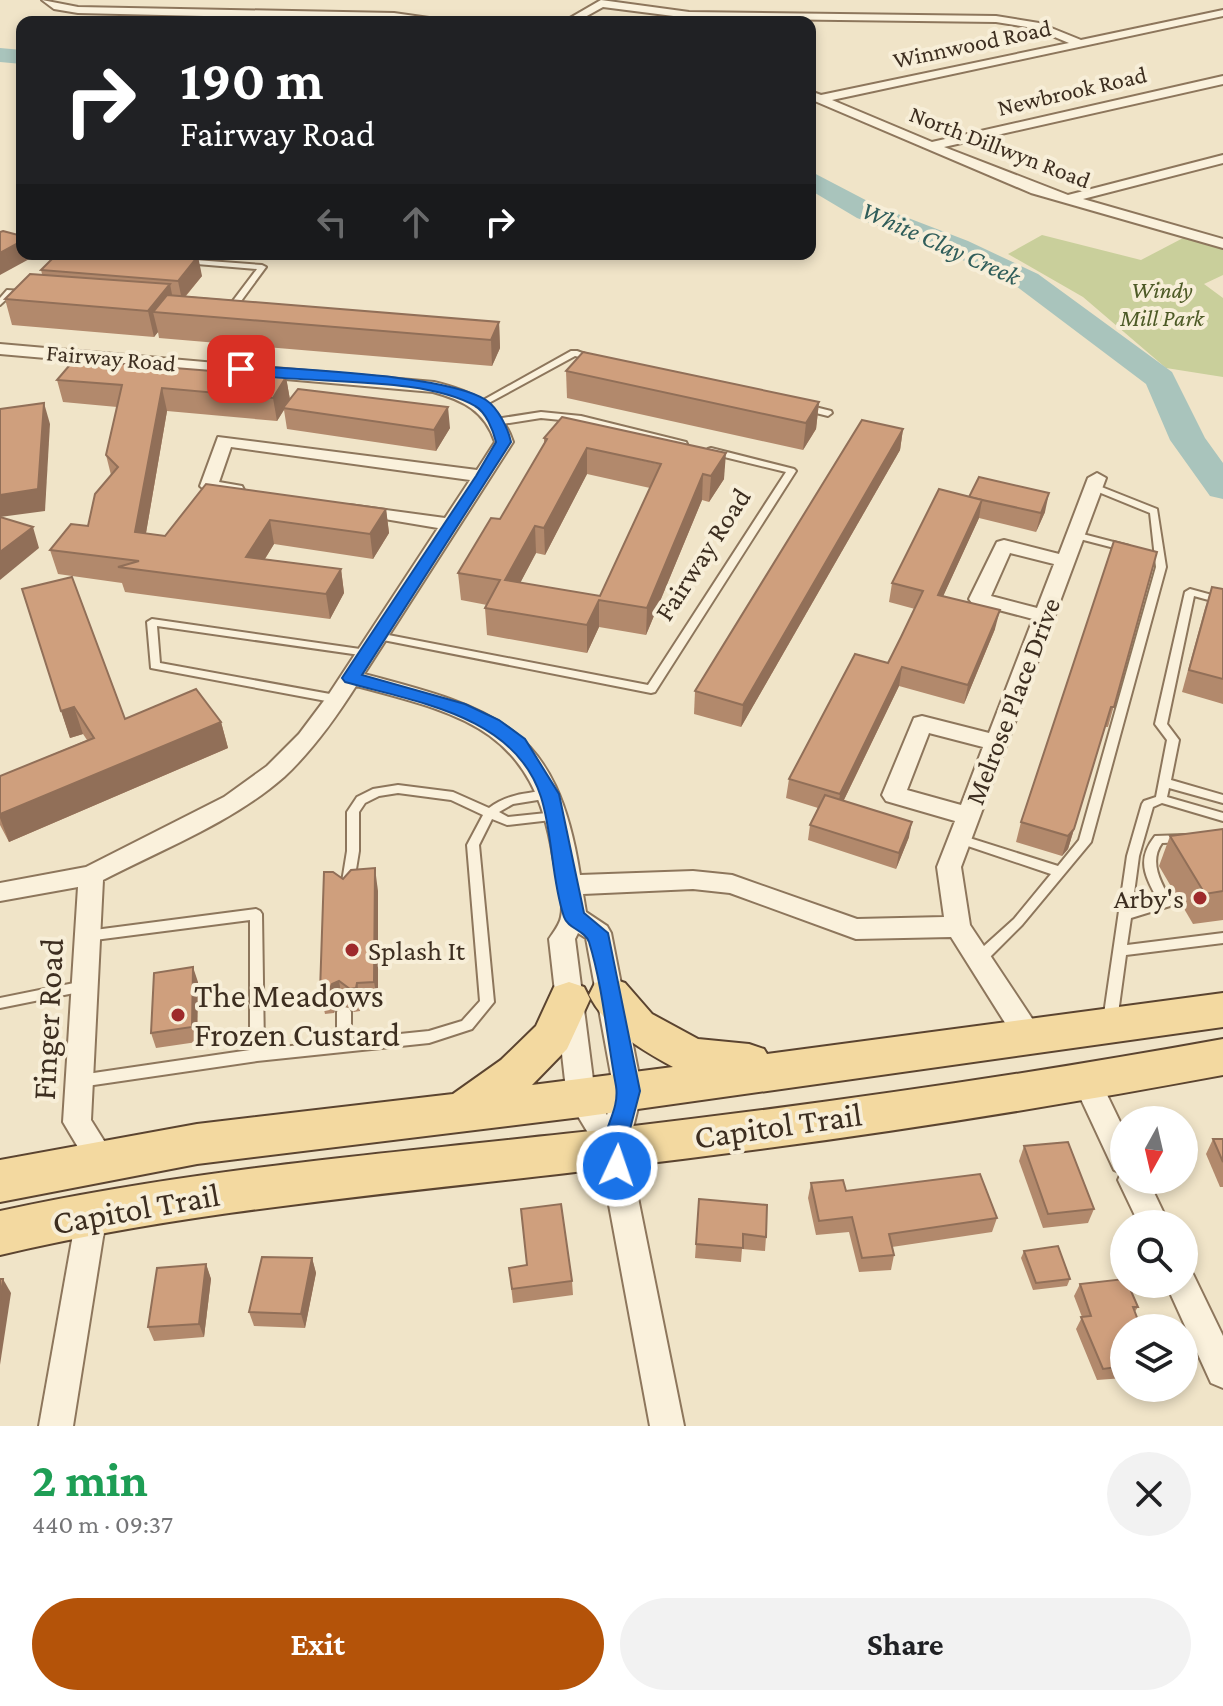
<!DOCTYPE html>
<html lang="en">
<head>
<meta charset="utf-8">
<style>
  :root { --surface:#fff; --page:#f2f2f2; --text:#202124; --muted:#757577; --accent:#b45309 }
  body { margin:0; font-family:"Crimson Pro",serif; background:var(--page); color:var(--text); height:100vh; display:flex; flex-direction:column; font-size:30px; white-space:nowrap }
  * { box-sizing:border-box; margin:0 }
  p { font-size:26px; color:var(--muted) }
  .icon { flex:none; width:44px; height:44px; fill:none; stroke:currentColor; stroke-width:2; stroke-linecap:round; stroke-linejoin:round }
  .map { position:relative; height:1426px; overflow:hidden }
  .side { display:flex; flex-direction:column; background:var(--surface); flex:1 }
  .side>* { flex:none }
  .top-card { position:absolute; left:16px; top:16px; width:800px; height:244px; border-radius:16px; box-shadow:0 4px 12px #0003; background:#202124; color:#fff; overflow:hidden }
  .needle { width:52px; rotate:188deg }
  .buttons { position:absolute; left:1110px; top:1106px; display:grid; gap:16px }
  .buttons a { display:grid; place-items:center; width:88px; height:88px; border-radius:50%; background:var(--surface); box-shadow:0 4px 12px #0003; font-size:40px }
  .pin { position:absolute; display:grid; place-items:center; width:68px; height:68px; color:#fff; margin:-34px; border-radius:16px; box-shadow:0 4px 12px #0006 }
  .me { position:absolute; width:88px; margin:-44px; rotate:3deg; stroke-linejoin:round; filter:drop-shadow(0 0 6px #0008) }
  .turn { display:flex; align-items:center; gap:28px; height:168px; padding:0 32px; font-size:36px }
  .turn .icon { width:104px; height:104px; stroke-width:2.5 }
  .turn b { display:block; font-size:56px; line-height:68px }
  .lanes { display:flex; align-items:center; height:76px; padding:0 32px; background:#0003; justify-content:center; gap:40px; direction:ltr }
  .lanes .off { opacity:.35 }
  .round { display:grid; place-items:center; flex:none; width:84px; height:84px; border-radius:42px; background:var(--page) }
  .overview { display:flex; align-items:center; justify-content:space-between; height:136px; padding:0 32px }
  h1 { font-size:48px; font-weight:700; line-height:60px; color:#1e9e55 }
  .primary-button { display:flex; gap:16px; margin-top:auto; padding:16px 32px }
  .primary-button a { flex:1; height:92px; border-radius:48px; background:var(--accent); color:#fff; font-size:32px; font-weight:700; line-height:92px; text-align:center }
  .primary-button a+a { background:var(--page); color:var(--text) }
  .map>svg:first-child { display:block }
  .green { fill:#c9cf9b }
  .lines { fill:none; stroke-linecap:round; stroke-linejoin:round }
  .river { fill:#a9c4bc; fill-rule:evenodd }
  .lane-casing { stroke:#8d765c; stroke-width:4 }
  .street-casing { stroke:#8d765c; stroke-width:4 }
  .primary-casing { stroke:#5b4430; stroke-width:4 }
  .lane { fill:#faf1dc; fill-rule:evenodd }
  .street { fill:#faf1dc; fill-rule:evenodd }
  .primary { fill:#f3d9a0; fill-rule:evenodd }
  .wall { fill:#b2896c; fill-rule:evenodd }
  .shaded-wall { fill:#916f58 }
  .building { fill:#cf9f7d; stroke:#916f58; stroke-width:2; fill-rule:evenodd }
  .route { fill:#1a73e8; stroke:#114b97; stroke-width:2 }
  .poi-dot { fill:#9e2a2b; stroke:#f7eed8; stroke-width:3 }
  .labels { text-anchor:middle; stroke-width:8; stroke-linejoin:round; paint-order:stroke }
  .far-street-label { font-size:24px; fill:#3d2e20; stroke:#f7eed8 }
  .far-park-label { font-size:24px; font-style:italic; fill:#4d5a26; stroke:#f7eed8 }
  .far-water-label { font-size:26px; font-style:italic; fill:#2f5d5a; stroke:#f7eed8 }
  .street-label { font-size:28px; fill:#3d2e20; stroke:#f7eed8 }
  .poi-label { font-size:28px; fill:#3d2e20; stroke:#f7eed8; text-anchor:end }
  .near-poi-label { font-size:34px; fill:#3d2e20; stroke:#f7eed8; text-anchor:start }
  .near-street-label { font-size:34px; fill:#3d2e20; stroke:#f7eed8 }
</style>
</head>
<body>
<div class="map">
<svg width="1223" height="1426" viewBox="0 0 1223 1426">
  <rect width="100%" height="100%" fill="#f0e4c8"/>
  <path class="green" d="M1042,235L1141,260L1185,237L1223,249V275L1204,284L1223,298V377L1166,368L1083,297L1008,254Z"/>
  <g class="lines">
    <g class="river">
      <path d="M0,48L22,50V64L0,62Z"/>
      <path d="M810,171L877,206L968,241L1038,274L1172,372L1205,438L1223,463V499L1210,496L1170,440L1146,384L1016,286L948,253L857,218L810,190Z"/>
    </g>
    <defs>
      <g id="lane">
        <path d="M182,259L262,265L266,267L233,312H230L226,310L257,269L185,263H182Z"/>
        <path d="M7,290L23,291L27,293L23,295L12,294L0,305V298Z"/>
        <path d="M571,351H577L596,358L592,360L575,356L485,405L482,406L478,403Z"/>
        <path d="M803,404L831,411L832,413L828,416L800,409L799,407Z"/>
        <path d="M541,412L581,416L686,442L687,444L683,447L581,422L541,418L496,425L492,422L496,419Z"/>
        <path d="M711,448L794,469L796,471L655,692L651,693L378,639L373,636L378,633L648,685L786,472L708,453V449Z"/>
        <path d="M1094,484L1157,509L1166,567L1091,842L1022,925L984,963L979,964L974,963L973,959L974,955L1014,919L1051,874L956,842L954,839L956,836L960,835L1058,866L1079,840L1156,567L1150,513L1091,489V485Z"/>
        <path d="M1075,532L1129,546L1131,548L1126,551L1072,537L1070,535L1072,533Z"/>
        <path d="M1190,589L1223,598V604L1194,596L1167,724L1179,740L1171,780L1223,795V803L1169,788L1167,797L1223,813V821L1162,803L1153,807L1139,856L1132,908L1158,900C1145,876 1136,860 1155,836L1185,835L1189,836L1191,839L1189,842L1162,843C1148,863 1162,884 1172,903L1170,906L1131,918L1127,945L1223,933V943L1126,955L1117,1021L1115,1025L1110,1027L1105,1025L1103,1021L1127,856L1142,804L1144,801L1156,797L1167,740L1155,724L1185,592Z"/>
        <path d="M152,619L367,650L372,653L367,656L157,626L160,663L341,696L342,699L341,702L337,703L151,668L147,622Z"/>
        <path d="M398,785L453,792L489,808C507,794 528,793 550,790L554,791L556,794L554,797L550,798L513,804L499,812L508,817L556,812L560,813L562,816L560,819L507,825L492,819L479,845L494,1002L472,1029L429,1043L257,1061L80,1087L75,1085L73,1081L75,1077L80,1075L250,1050V920L87,941L82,940L81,936L82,932L87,931L256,909L260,911L262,914L264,1049L337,1041V1012L339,1008L344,1007L349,1008L351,1012V1039L429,1031L462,1021L480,1001L467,845L483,815L451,800L398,793L379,796L365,803L359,812V851L353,888L351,891H343L341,888L347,851V812L357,797L373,789Z"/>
        <path d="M84,981L89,982L91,986L89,990L0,1008V998Z"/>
      </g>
      <g id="street">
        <path d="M42,0L78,7L394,13L457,22L78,13L54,9Z"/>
        <path d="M601,0L689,12L996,16L1039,23L1081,40L1223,10V16L832,100L932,142L1223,76V84L944,147L1068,195L1223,155V163L1083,199L1223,239V248L1031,193L810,99V91L821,95L1069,43L1033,28L996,22L689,18L603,7L576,22H563Z"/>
        <path d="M0,344L434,382C471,391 500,403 513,442L364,674C498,709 557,727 580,875L693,871L732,875L857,919L944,917L937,867L955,821L886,801L882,795L914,718L922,716L989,733L1033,619L972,603L969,599L997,542L1004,540L1059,554L1088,478L1097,473L1106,478L961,867L970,925L1039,1029L1043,1037L1039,1045L1029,1048L1019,1045L951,937L856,939L730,893L693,889L583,894L586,912L607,926L611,933L642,1091L628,1148L684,1426H650L599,1151L567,1098L549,939C553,933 560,924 561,917C565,901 556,873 553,856C533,731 467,715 356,686C335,719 312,751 284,777C233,822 163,849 103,880L91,1120L116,1160L111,1169L101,1173L91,1169L63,1122L78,887L0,901V883L86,867L224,797L267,766L299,734L329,694L438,528L349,513V505L445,518L470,480L231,447L219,482L242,486L244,490C234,499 209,495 200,486L218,437L477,470L495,442C485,411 463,400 433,392L0,354ZM1010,553L1054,564L1037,608L991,596ZM929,733L983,747L961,805L907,790ZM578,933L586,938L614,1091L607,1115L595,1095L575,939Z"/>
        <path d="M1087,1070L1097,1074L1124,1130V1180H1148L1169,1224H1139L1118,1180L1121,1173L1114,1170L1073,1082L1077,1074Z"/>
        <path d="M92,1198L103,1202L107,1212L73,1426H39L77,1212L81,1202Z"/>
        <path d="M1184,1270L1193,1274L1223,1336V1388L1211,1383L1166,1284H1184Z"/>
      </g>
      <g id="primary">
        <path d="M610,978L625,983L652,1014L698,1039L749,1044L764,1049L767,1054L1223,993V1027L581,1117L197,1164L0,1202V1160L197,1124L453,1094L501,1060L536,1026L554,987L569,982L584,987L590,999L567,1049L532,1085L673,1067C639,1048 608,1031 589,995L595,983Z"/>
        <path d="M1223,1039V1075C1020,1113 814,1144 609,1168C405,1193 200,1208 0,1255V1211C200,1167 405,1152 609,1129C814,1105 1020,1076 1223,1039Z"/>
      </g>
    </defs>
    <use href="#lane" class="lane-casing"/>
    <use href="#street" class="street-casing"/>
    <use href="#primary" class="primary-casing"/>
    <use href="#lane" class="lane"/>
    <use href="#street" class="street"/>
    <use href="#primary" class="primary"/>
  </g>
  <g class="wall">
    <path d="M41,270L202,276L186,296L499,322L500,348L492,366L159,338L158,332L154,337L12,325L5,299L42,274Z"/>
    <path d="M566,371L819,402L816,429L803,450L567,398Z"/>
    <path d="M286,377L290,400L450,428L436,451L287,429L284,410L277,421L167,411L146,533L165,536L206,484L386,509L389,533L373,559L274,544L265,559L341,569L344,593L330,619L125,592L122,583L58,574L50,550L88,526L111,475L106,455L117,407L63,402L57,380Z"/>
    <path d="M903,429L900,450L741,727L694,714L695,691Z"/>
    <path d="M544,438L724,479L709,502L702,500L646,635L599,627L587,653L487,635L485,608L487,605L461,600L458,573L500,519L544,444ZM587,474L650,488L600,596L520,583L536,553L545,555Z"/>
    <path d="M970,497L1045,512L1036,532L979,518L943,596L995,629L964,704L899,686L844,800L909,837L896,869L808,840L810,825L818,808L786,798L789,779L888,663L915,609L889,602L892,583Z"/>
    <path d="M1157,552L1108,727H1105L1068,849L1062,856L1016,842L1021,822Z"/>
    <path d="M1212,587L1223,589V704L1182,692L1205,608Z"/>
    <path d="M22,589L125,719L221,722L228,748L9,842L0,825V776L87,740L83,734L70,738Z"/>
    <path d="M1223,829V920L1193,924L1159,866L1170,836Z"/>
    <path d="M343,879L378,891V1004L361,1005L360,1011L354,1012L343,1004L336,1007L334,1013L325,1014L320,992Z"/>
    <path d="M198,982L197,1042L156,1048L151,1033Z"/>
    <path d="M1213,1139H1223V1187H1220L1206,1154Z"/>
    <path d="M1024,1146L1094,1209L1088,1223L1043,1228L1019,1161Z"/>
    <path d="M811,1183L846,1191L997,1218L992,1232L892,1247L894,1255L891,1270L859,1272L849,1232L816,1235L808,1198Z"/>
    <path d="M699,1199L766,1237L765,1251L742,1249L741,1262L695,1258Z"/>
    <path d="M521,1209L572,1281L573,1295L513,1303L509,1268L527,1265Z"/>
    <path d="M1024,1251L1070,1279L1067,1286L1033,1290L1021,1258Z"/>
    <path d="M312,1258L316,1273L305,1328L254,1326L249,1312Z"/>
    <path d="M206,1264L211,1279L204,1337L154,1341L148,1327Z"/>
    <path d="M1080,1284L1138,1307L1124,1328V1378L1097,1380L1076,1329L1082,1317L1074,1296Z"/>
  </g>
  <g class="shaded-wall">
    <path d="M22,241V254H33V257L0,275V253Z"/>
    <path d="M198,256L202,276L182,300L178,281Z"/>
    <path d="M170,284L175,310L153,312L158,332L154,337L148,311Z"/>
    <path d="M499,322L500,348L492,366L491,340Z"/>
    <path d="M286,377L290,400L277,421L273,398Z"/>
    <path d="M162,388L167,411L142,556L135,532Z"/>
    <path d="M819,402L816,429L803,450L806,423Z"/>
    <path d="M44,403L50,424L45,511L0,517V495Z"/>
    <path d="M448,407L450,428L436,451L434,430Z"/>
    <path d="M903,429L900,450L741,727L743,705Z"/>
    <path d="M587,448V474L545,555L544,528Z"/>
    <path d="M726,453L724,479L709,502L711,476Z"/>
    <path d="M703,474L702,500L646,635L647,608Z"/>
    <path d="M1049,493L1045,512L1036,532L1041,513Z"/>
    <path d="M982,500L979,518L935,614L938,595Z"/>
    <path d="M386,509L389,533L373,559L370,534Z"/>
    <path d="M270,520L274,544L251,581L246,557Z"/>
    <path d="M535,526L536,553L507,608L505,580Z"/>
    <path d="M33,527L39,548L0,580V552Z"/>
    <path d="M341,569L344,593L330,619L326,594Z"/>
    <path d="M599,600V627L587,653V625Z"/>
    <path d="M1000,610L995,629L964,704L968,685Z"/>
    <path d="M902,667L899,686L837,814L840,794Z"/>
    <path d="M74,707L83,734L70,738L61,711Z"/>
    <path d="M221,722L228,748L9,842L0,818V814Z"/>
    <path d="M1105,727L1068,849L1062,856L1068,836Z"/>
    <path d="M912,822L909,837L896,869L899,853Z"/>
    <path d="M375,868L378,891V1004L374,982Z"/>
    <path d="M193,967L198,982L197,1042L192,1027Z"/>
    <path d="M339,981L343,1004L336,1007L334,1013L329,991L332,984Z"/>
    <path d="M357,983L361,1005L360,1011L356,988Z"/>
    <path d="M312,1258L316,1273L305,1328L301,1314Z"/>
    <path d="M206,1264L211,1279L204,1337L199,1324Z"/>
    <path d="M3,1279L11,1293L0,1365V1300Z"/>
  </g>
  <g class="building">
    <path d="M3,231L22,236V241L0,253V232Z"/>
    <path d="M57,254H164L198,256L178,281L41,270Z"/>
    <path d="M30,274L170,284L148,311L5,299Z"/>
    <path d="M167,295L499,322L491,340L153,312Z"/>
    <path d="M583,352L819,402L806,423L566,371Z"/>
    <path d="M74,360L286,377L273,398L162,388L135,532L165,536L206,484L386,509L370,534L270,520L246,557L341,569L326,594L118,567L139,561L50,550L71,524L88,526L95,494L118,467L106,455L122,385L57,380Z"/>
    <path d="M298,389L448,407L434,430L283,408Z"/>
    <path d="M44,403L38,489L0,495V409Z"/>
    <path d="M562,417L726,453L711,476L703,474L647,608L599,600L587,625L485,608L500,580L458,573L491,518L500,519L547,439L544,438ZM587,448L661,464L600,596L505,580L535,526L544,528Z"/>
    <path d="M862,420L903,429L743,705L695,691Z"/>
    <path d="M979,477L1049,493L1041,513L969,497Z"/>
    <path d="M939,489L982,500L938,595L1000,610L968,685L902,667L840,794L789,779L855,654L888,663L901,637L923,591L892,583Z"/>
    <path d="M0,517L33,527L0,552Z"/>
    <path d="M1114,541L1157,552L1114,707H1111L1074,829L1068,836L1021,822Z"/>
    <path d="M72,577L125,719L196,689L221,722L0,814V776L94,738L74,707L61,711L22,589Z"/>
    <path d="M1212,587L1223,589V679L1189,670Z"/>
    <path d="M825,795L912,822L899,853L810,825Z"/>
    <path d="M1223,829V891L1205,894L1170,836Z"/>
    <path d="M375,868L374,982L357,983L356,988L350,989L339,981L332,984L329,991L320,992L324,872H333L343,879L351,870Z"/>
    <path d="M193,967L192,1027L151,1033L154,973Z"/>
    <path d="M1213,1139H1223V1162Z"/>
    <path d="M1068,1142L1094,1209L1048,1214L1024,1146Z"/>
    <path d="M980,1174L997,1218L889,1234L894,1255L862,1258L852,1217L819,1221L811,1183L843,1180L846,1191Z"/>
    <path d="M699,1199L767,1205L766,1237L743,1234V1248L696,1244Z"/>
    <path d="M561,1204L572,1281L512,1289L509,1268L527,1265L521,1209Z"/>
    <path d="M1058,1246L1070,1279L1036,1283L1024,1251Z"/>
    <path d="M262,1257L312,1258L301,1314L249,1312Z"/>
    <path d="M206,1264L199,1324L148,1327L157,1268Z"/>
    <path d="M0,1279H3L0,1300Z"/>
    <path d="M1124,1279V1284H1128L1138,1307H1133L1141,1328H1124V1366L1103,1369L1081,1317L1091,1316L1080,1284Z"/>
  </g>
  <path class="route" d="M241,365C295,370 446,374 486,400C498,408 508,428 511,442L362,675L465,704L499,720L525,739L559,794L584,913L608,933L640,1091L625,1148L629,1166L625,1174L617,1177L608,1174C591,1138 621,1117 616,1086C607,1039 603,987 589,942C585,930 568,929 564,917C551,878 553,835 541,797C515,715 415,702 345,682L342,678L476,476L496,442C493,430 486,412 475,406C420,374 301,386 236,372V366Z"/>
  <g class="poi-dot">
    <circle cx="1200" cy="898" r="8"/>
    <circle cx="352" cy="950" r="8"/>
    <circle cx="178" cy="1015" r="8"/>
  </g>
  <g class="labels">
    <g class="far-street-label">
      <text transform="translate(972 44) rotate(-12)" y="8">Winnwood Road</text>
      <text transform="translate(1072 91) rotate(-13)" y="8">Newbrook Road</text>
      <text transform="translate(1000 147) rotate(21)" y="8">North Dillwyn Road</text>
      <text transform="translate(111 358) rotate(5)" y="8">Fairway Road</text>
    </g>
    <g class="far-park-label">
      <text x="1162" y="298">Windy<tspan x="1162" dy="28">Mill Park</tspan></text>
    </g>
    <g class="far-water-label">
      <text transform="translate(941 243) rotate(24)" y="9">White Clay Creek</text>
    </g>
    <g class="street-label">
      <text transform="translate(702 554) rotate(-57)" y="10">Fairway Road</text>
      <text transform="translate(1012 701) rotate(-69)" y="10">Melrose Place Drive</text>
    </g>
    <g class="poi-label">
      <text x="1184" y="908">Arby's</text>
      <text x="368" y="960" text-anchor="start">Splash It</text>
    </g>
    <g class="near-poi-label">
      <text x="194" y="1007">The Meadows<tspan x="194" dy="39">Frozen Custard</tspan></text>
    </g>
    <g class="near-street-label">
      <text transform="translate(47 1019) rotate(-87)" y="12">Finger Road</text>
      <text transform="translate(778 1125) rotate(-8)" y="12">Capitol Trail</text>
      <text transform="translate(136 1208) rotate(-10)" y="12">Capitol Trail</text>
    </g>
  </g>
</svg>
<div class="buttons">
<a><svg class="needle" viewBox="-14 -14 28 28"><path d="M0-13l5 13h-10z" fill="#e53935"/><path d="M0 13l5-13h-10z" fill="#757577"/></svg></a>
<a><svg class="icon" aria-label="search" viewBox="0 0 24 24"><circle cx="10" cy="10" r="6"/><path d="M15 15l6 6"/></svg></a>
<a><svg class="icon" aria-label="layers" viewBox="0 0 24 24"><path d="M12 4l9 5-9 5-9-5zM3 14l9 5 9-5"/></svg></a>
</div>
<div class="pin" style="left:241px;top:369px;background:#d93025"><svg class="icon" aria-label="arrive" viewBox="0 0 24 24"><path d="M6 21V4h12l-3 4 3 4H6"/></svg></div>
<svg class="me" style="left:617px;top:1166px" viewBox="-20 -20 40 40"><circle r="17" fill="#1a73e8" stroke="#fff" stroke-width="3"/><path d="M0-11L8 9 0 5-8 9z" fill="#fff"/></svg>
<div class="top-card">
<div class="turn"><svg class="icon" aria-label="right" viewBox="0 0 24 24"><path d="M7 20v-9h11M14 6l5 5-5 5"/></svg><div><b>190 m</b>Fairway Road</div></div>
<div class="lanes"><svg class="icon off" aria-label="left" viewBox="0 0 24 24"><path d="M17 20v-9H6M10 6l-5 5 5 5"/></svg><svg class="icon off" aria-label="ahead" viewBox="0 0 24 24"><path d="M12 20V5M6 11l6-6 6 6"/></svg><svg class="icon" aria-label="right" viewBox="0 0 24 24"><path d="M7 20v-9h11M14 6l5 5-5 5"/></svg></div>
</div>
</div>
<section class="side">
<div class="overview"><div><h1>2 min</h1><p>440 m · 09:37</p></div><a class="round"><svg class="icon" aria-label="close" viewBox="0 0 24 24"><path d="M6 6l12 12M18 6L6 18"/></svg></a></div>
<div class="primary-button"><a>Exit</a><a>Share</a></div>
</section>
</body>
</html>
